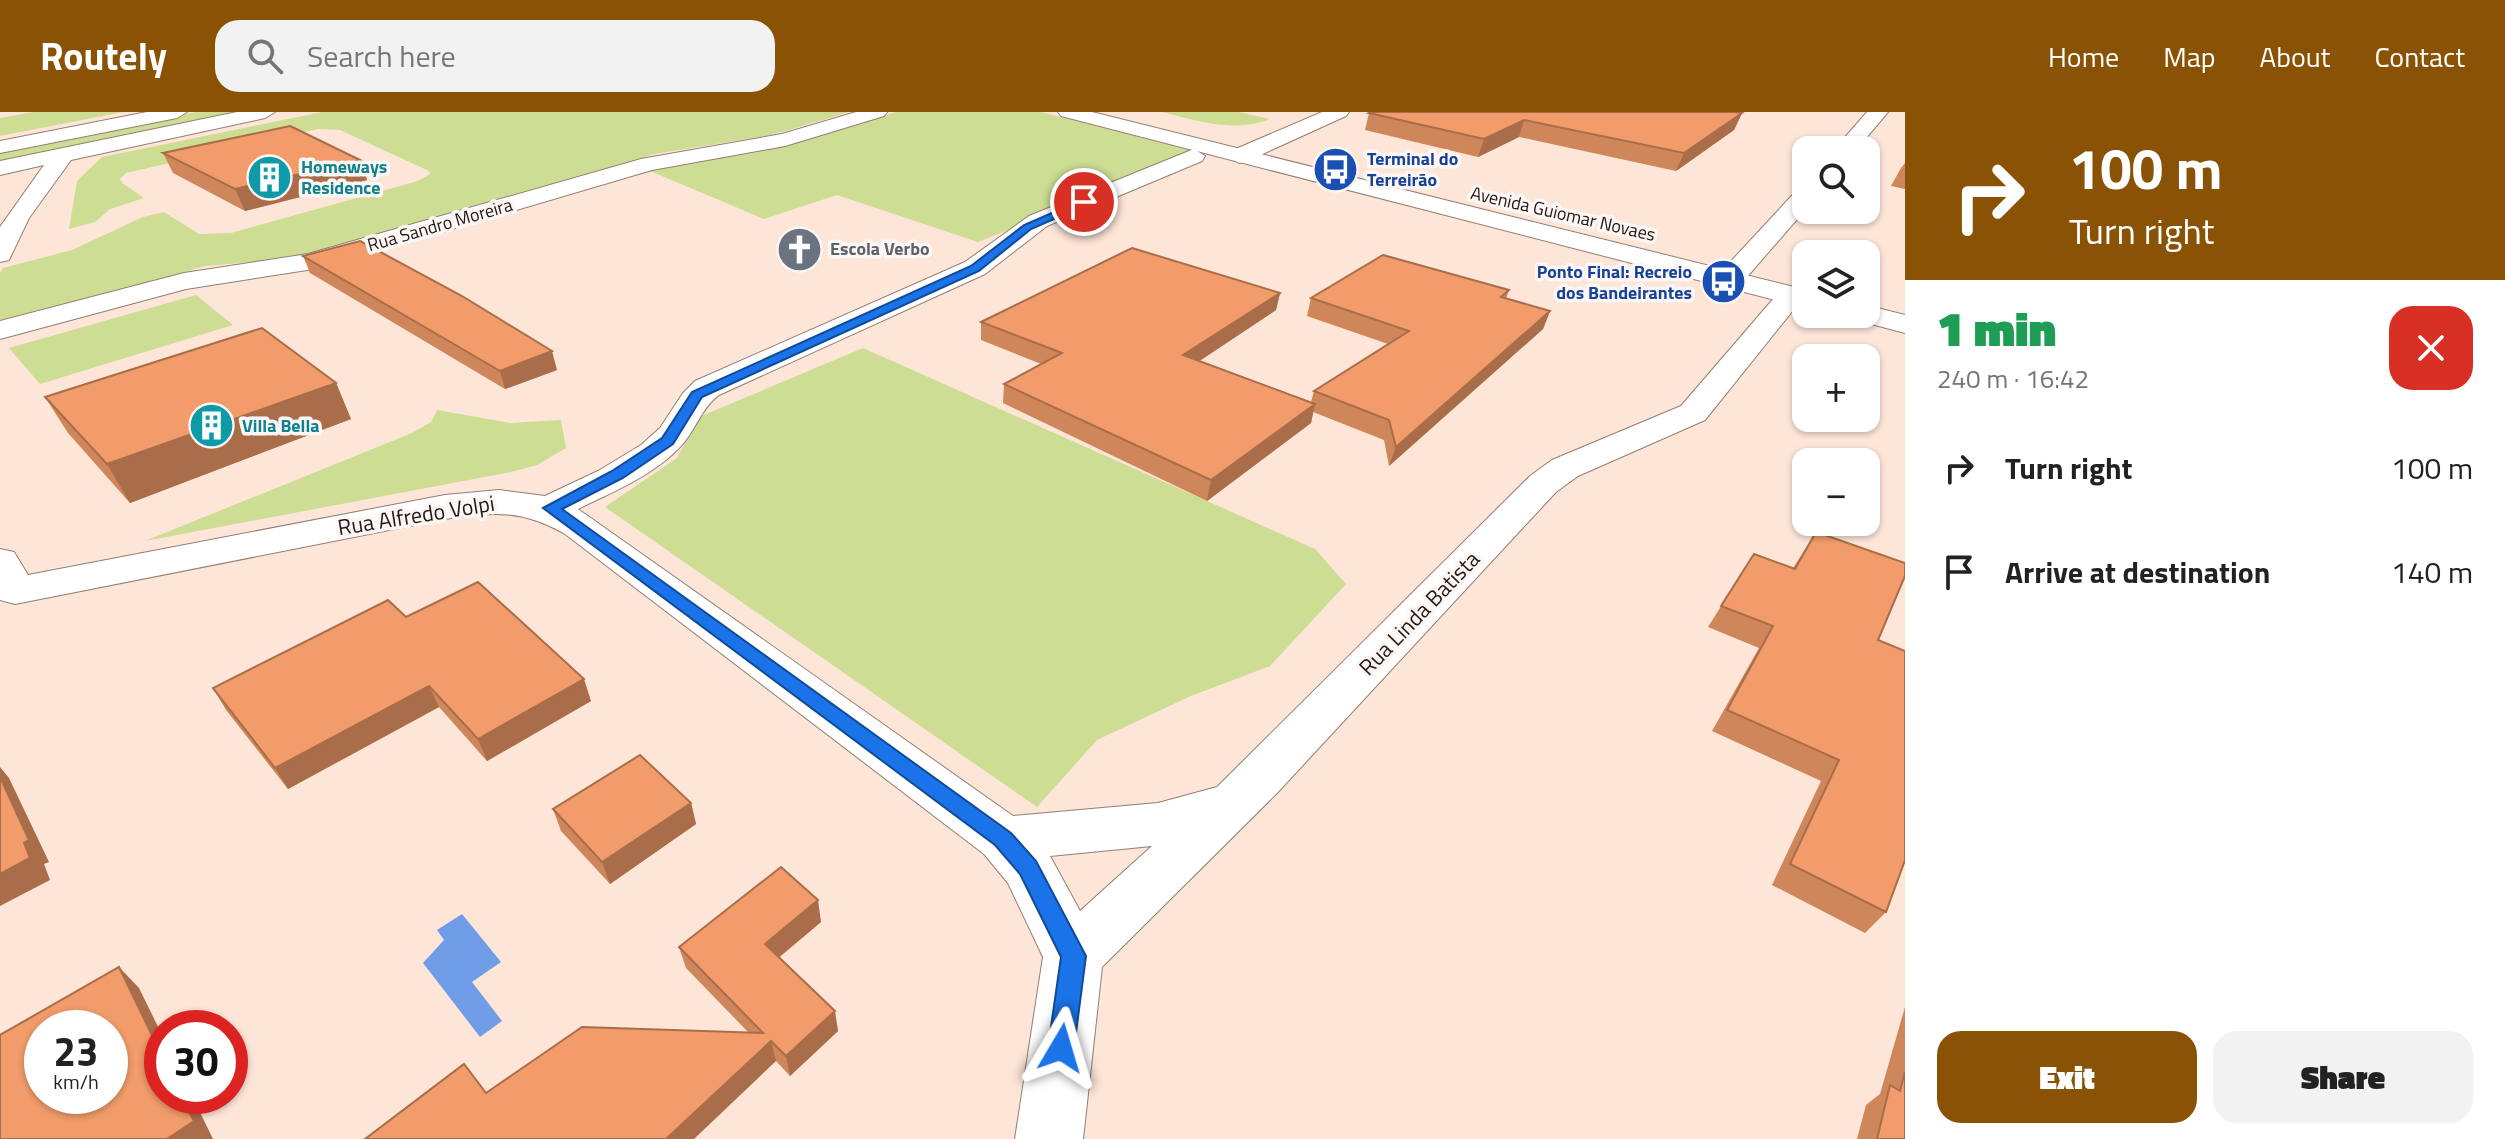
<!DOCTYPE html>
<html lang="en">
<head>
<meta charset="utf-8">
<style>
  :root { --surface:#fff; --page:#f2f2f2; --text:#222; --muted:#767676; --accent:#8a5205 }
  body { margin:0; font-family:"Titillium Web",sans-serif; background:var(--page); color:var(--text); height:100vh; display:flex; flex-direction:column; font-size:30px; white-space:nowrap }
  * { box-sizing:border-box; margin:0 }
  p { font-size:26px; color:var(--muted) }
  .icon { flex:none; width:44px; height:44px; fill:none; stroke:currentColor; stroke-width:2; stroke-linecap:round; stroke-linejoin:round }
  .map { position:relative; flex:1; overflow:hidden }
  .drawer { display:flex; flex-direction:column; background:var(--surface); width:600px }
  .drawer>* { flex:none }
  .hud { background:#8a5205; color:#fff; overflow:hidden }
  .controls { position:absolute; left:1792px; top:24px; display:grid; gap:16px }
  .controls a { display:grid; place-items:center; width:88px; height:88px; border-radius:16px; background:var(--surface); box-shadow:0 2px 6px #0004; font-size:40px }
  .speed { position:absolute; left:24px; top:898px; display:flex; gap:16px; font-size:40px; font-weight:700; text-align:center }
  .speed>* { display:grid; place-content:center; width:104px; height:104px; border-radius:50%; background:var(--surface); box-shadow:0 2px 6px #0004; line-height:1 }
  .speed small { font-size:20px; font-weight:400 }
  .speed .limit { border:12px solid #d22; background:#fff; color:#111 }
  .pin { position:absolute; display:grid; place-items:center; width:68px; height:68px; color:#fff; margin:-34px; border:4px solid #fff; border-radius:50%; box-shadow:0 2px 8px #0007 }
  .me { position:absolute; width:88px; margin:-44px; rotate:7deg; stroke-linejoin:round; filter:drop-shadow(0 0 6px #0008) }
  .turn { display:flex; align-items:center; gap:28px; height:168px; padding:0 32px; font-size:36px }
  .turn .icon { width:104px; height:104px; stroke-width:2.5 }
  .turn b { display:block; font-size:56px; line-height:68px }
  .round { display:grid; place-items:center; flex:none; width:84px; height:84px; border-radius:24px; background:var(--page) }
  .headline { display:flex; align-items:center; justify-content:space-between; height:136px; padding:0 32px }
  h1 { font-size:48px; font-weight:800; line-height:60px; color:#1e9e55 }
  .button { display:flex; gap:16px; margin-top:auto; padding:16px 32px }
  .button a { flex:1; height:92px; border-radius:24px; background:var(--accent); color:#fff; font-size:32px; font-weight:800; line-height:92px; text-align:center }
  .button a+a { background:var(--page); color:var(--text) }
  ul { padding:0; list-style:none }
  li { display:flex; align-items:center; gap:24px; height:104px; padding:0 32px }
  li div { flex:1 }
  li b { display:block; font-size:30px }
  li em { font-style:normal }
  header { display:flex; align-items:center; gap:48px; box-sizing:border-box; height:112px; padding:0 40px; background:var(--accent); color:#fff }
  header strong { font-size:38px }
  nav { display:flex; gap:44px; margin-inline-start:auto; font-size:28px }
  .search { width:560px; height:72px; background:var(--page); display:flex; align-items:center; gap:20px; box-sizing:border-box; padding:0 28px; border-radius:24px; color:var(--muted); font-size:30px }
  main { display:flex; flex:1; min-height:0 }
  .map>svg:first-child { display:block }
  .green { fill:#cddd93 }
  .water { fill:#709de8 }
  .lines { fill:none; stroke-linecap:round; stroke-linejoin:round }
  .street-casing { stroke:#937e72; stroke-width:2 }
  .secondary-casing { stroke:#937e72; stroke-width:2 }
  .highway-casing { stroke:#937e72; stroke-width:2 }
  .street { fill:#fff; fill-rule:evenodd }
  .secondary { fill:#fff; fill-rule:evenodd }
  .highway { fill:#fff; fill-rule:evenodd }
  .wall { fill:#cf865b }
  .shaded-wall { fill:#a96d4a }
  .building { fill:#f19c6a; stroke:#a96d4a; stroke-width:2; fill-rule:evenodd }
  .route { fill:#1a73e8; stroke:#114b97; stroke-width:2 }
  .labels { text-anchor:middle; stroke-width:7; stroke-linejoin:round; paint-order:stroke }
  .far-transit-label { font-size:18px; font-weight:bold; fill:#164399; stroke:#fcf7f4; text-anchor:start }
  .far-culture-label { font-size:18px; font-weight:bold; fill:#0d838f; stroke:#fcf7f4; text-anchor:start }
  .far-street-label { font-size:18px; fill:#211914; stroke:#fcf7f4 }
  .far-worship-label { font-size:18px; font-weight:bold; fill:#5b616d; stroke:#fcf7f4; text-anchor:start }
  .street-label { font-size:22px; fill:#211914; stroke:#fcf7f4 }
</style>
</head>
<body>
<header>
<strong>Routely</strong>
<div class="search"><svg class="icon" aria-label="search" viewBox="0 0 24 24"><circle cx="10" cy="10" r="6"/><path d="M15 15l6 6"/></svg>Search here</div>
<nav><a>Home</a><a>Map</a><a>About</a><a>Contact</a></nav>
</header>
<main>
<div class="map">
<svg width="1905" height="1027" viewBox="0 0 1905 1027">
  <rect width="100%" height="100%" fill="#fde5d8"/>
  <g class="green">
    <path d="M34,0H123L0,24V6Z"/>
    <path d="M197,0H234L0,49V39Z"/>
    <path d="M322,0H849L772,23L655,42L291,147L205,154L0,213V161L3,156L72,138L143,105L164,100L199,122L231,121L418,69L430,62L429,59L340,18L318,17L126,61L120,67L122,71L144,86L110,97L95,110L69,117L77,69L102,45Z"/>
    <path d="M896,0H1041L1198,40L978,130L837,83L764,107L650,59L793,32Z"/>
    <path d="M1162,0H1239L1270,7C1234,21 1198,9 1162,0Z"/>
    <path d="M196,183L233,213L40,272L9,236Z"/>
    <path d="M863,236L1315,437L1346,472L1270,554L1191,584L1097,628L1037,695L605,395L677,346L699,305Z"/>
    <path d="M437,298L510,311L561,308L566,336L537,353L511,360L145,429L412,321L431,310Z"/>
  </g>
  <path class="water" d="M462,802L501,850L472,870L502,909L480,925L423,851L444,828L437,818Z"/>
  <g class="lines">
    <defs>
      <g id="street">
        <path d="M856,0H887L884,4L785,34L652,58L320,156L186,177L0,227V209L184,161L308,142L641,47L782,22Z"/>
        <path d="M1322,0H1349L1346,4L1247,49L1239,51L1228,44L1231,39Z"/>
        <path d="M1867,0H1888L1856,38H1834Z"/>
        <path d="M1194,37L1205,44L1202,49L1047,114L985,162L719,283C701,296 696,318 681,334C654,363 613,380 578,397L1013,704L1158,691L1217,675L1530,364L1552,348L1681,294L1774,186L1784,183L1794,186L1798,192L1705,308L1578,364L1556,380L1278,680L1102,855L1083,1027H1015L1043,845L1008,771L984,742L565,422C521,397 494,400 445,407L15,492L0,488V437L14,440L28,463L445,383L499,378L545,384L598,359L641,333L660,316L683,281L695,269L965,150L1029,104ZM1152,734L1080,799L1050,744Z"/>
        <path d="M1806,75V97L1740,173L1730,175L1720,173L1716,167L1720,161L1798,77Z"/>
      </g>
      <g id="secondary">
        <path d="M237,0H275L265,6L71,48L29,106L9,148L0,150V115L44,53L0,63V49Z"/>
        <path d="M1058,0H1092L1806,178V196L1061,4Z"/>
        <path d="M1866,193L1905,203V221L1856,208L1851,202H1866Z"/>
      </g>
      <path id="highway" d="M147,0H187L177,6L0,41V29Z"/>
    </defs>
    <use href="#street" class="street-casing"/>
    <use href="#secondary" class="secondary-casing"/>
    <use href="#highway" class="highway-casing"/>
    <use href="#street" class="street"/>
    <use href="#secondary" class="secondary"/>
    <use href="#highway" class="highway"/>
  </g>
  <g class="wall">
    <path d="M1369,1H1742L1734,18L1676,59L1519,25L1478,45L1365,18Z"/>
    <path d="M163,41L360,48L367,68L245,99L173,61Z"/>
    <path d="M1905,51V77L1891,74L1901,56Z"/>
    <path d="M303,144L557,258L505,277L310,161Z"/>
    <path d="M1509,178L1506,187L1550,199L1543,217L1389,354L1384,328L1313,300L1311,311L1207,389L1003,291L1004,272L1041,252L981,228V210L1280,181L1276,198L1199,249L1311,290L1314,279L1388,232L1307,204L1311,186Z"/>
    <path d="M336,271L351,307L130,391L68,321L45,285Z"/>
    <path d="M1816,420L1878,528L1886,800L1865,821L1772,773L1821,669L1712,619L1759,536L1708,515L1754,442L1793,456Z"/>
    <path d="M406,505L591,589L487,649L439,595L288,677L226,598L213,576Z"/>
    <path d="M691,691L696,712L610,772L561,719L553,697Z"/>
    <path d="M821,810L779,845L838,919L790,964L776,949L486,981L748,920L686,856L679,835Z"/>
    <path d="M1905,895V1027H1857L1866,993L1880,982Z"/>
  </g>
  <g class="shaded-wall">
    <path d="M1742,1L1734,18L1676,59L1684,41Z"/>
    <path d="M1524,8L1519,25L1478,45L1484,27Z"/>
    <path d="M360,48L367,68L245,99L235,77Z"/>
    <path d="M1280,181L1276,198L1180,262L1183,243Z"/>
    <path d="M1550,199L1543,217L1389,354L1396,335Z"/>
    <path d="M552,239L557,258L505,277L500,259Z"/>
    <path d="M336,271L351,307L130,391L107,352Z"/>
    <path d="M1315,292L1311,311L1207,389L1211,368Z"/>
    <path d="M584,567L591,589L487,649L478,627Z"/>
    <path d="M429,574L439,595L288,677L275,656Z"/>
    <path d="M0,655L9,666L49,750L44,752L50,768L0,794Z"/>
    <path d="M691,691L696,712L610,772L602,750Z"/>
    <path d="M818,788L821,810L770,853L765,832Z"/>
    <path d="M119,855L139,876L162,923V944Z"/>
    <path d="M835,899L838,919L790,964L786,944Z"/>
    <path d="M771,929L776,949L694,1027H666Z"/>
    <path d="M181,984H192L213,1027H167Z"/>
  </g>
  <g class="building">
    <path d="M1372,0H1735L1742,1L1684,41L1524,8L1484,27L1369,1Z"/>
    <path d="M290,14L360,48L235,77L163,41Z"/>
    <path d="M360,129L462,184L552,239L500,259L303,144Z"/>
    <path d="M1132,136L1280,181L1183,243L1315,292L1211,368L1004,272L1062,241L981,210Z"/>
    <path d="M1383,143L1509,178L1501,185L1550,199L1396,335L1389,308L1314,279L1409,219L1311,186Z"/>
    <path d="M262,216L336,271L107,352L45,285Z"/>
    <path d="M1816,420L1905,451V464L1878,528L1905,539V748L1886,800L1790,752L1839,648L1727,598L1773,514L1721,494L1754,442L1795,457Z"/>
    <path d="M478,470L584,567L478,627L429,574L275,656L213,576L388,488L406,505Z"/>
    <path d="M640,643L691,691L602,750L553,697Z"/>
    <path d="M0,665L29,728L24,731L30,746L0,762Z"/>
    <path d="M781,755L818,788L765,832L835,899L786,944L771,929L666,1027H365L464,952L486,981L582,915L763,921L679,835Z"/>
    <path d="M119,855L162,944V984H181L194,1009L167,1027H0V923ZM42,916H110V984H42Z"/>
    <path d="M1905,960V1027H1877L1890,973L1900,979Z"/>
  </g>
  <path class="route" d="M1084,87L1088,92L1031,117L979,159L702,285L673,332L623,366L562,397L1011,721L1036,749L1086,844L1074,936L1071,945L1061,948L1052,945L1048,936L1061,845L1020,762L995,733L543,396L612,359L662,326L692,280L971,154L1024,113Z"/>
  <defs>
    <symbol id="bus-disc" viewBox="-11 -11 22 22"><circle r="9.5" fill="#1a4fb4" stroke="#fcf7f4"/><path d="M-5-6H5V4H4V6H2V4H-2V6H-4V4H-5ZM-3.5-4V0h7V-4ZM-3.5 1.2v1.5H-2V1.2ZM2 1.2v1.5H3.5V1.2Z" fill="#fff"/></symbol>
    <symbol id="building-disc" viewBox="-11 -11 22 22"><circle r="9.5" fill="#0f9aa8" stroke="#fcf7f4"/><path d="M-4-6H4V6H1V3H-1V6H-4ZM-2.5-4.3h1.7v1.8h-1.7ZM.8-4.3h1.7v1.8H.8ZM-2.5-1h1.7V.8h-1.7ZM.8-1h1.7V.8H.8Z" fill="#fff"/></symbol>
    <symbol id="church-disc" viewBox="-11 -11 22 22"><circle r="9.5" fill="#6b7280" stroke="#fcf7f4"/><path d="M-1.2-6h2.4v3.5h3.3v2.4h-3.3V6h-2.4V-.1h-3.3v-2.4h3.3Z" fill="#fff"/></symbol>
  </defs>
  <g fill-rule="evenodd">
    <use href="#bus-disc" x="1310" y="32" width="51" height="51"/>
    <use href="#building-disc" x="244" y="40" width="51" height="51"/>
    <use href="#church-disc" x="774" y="112" width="51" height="51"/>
    <use href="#bus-disc" x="1698" y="144" width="51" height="51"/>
    <use href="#building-disc" x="186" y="288" width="51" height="51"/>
  </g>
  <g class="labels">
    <g class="far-transit-label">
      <text x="1367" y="53">Terminal do<tspan x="1367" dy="21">Terreirão</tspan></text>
      <text x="1692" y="166" text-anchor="end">Ponto Final: Recreio<tspan x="1692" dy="21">dos Bandeirantes</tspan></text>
    </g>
    <g class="far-culture-label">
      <text x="301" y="61">Homeways<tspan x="301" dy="21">Residence</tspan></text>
      <text x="242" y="320">Villa Bella</text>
    </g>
    <g class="far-street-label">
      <text transform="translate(1563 102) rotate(13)" y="6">Avenida Guiomar Novaes</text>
      <text transform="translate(440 113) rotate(-16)" y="6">Rua Sandro Moreira</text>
    </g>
    <g class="far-worship-label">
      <text x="830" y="143">Escola Verbo</text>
    </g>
    <g class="street-label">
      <text transform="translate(416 403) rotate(-9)" y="8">Rua Alfredo Volpi</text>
      <text transform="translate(1419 501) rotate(-46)" y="8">Rua Linda Batista</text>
    </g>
  </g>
</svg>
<div class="controls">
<a><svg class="icon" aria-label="search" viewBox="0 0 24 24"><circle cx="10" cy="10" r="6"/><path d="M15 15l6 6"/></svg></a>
<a><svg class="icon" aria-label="layers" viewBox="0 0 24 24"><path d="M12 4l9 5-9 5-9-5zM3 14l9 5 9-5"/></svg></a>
<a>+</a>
<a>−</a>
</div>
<div class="speed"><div>23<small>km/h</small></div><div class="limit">30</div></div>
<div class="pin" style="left:1084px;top:90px;background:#d93025"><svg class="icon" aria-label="arrive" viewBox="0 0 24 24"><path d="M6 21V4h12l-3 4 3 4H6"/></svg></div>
<svg class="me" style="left:1061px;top:936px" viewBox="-20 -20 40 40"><path d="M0-17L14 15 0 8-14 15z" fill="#1a73e8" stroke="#fff" stroke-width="4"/></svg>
</div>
<section class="drawer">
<div class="hud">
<div class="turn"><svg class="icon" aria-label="right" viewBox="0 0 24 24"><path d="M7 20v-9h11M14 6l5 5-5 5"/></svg><div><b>100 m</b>Turn right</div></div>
</div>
<div class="headline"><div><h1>1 min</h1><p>240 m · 16:42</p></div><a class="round" style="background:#d93025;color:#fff"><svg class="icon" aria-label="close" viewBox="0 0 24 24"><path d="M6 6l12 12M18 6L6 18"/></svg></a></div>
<ul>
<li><svg class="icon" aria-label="right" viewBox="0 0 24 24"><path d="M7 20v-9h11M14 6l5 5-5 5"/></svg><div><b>Turn right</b></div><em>100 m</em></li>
<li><svg class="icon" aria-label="arrive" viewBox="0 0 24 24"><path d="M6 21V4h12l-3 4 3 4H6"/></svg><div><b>Arrive at destination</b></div><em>140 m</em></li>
</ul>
<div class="button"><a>Exit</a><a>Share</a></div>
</section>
</main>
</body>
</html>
